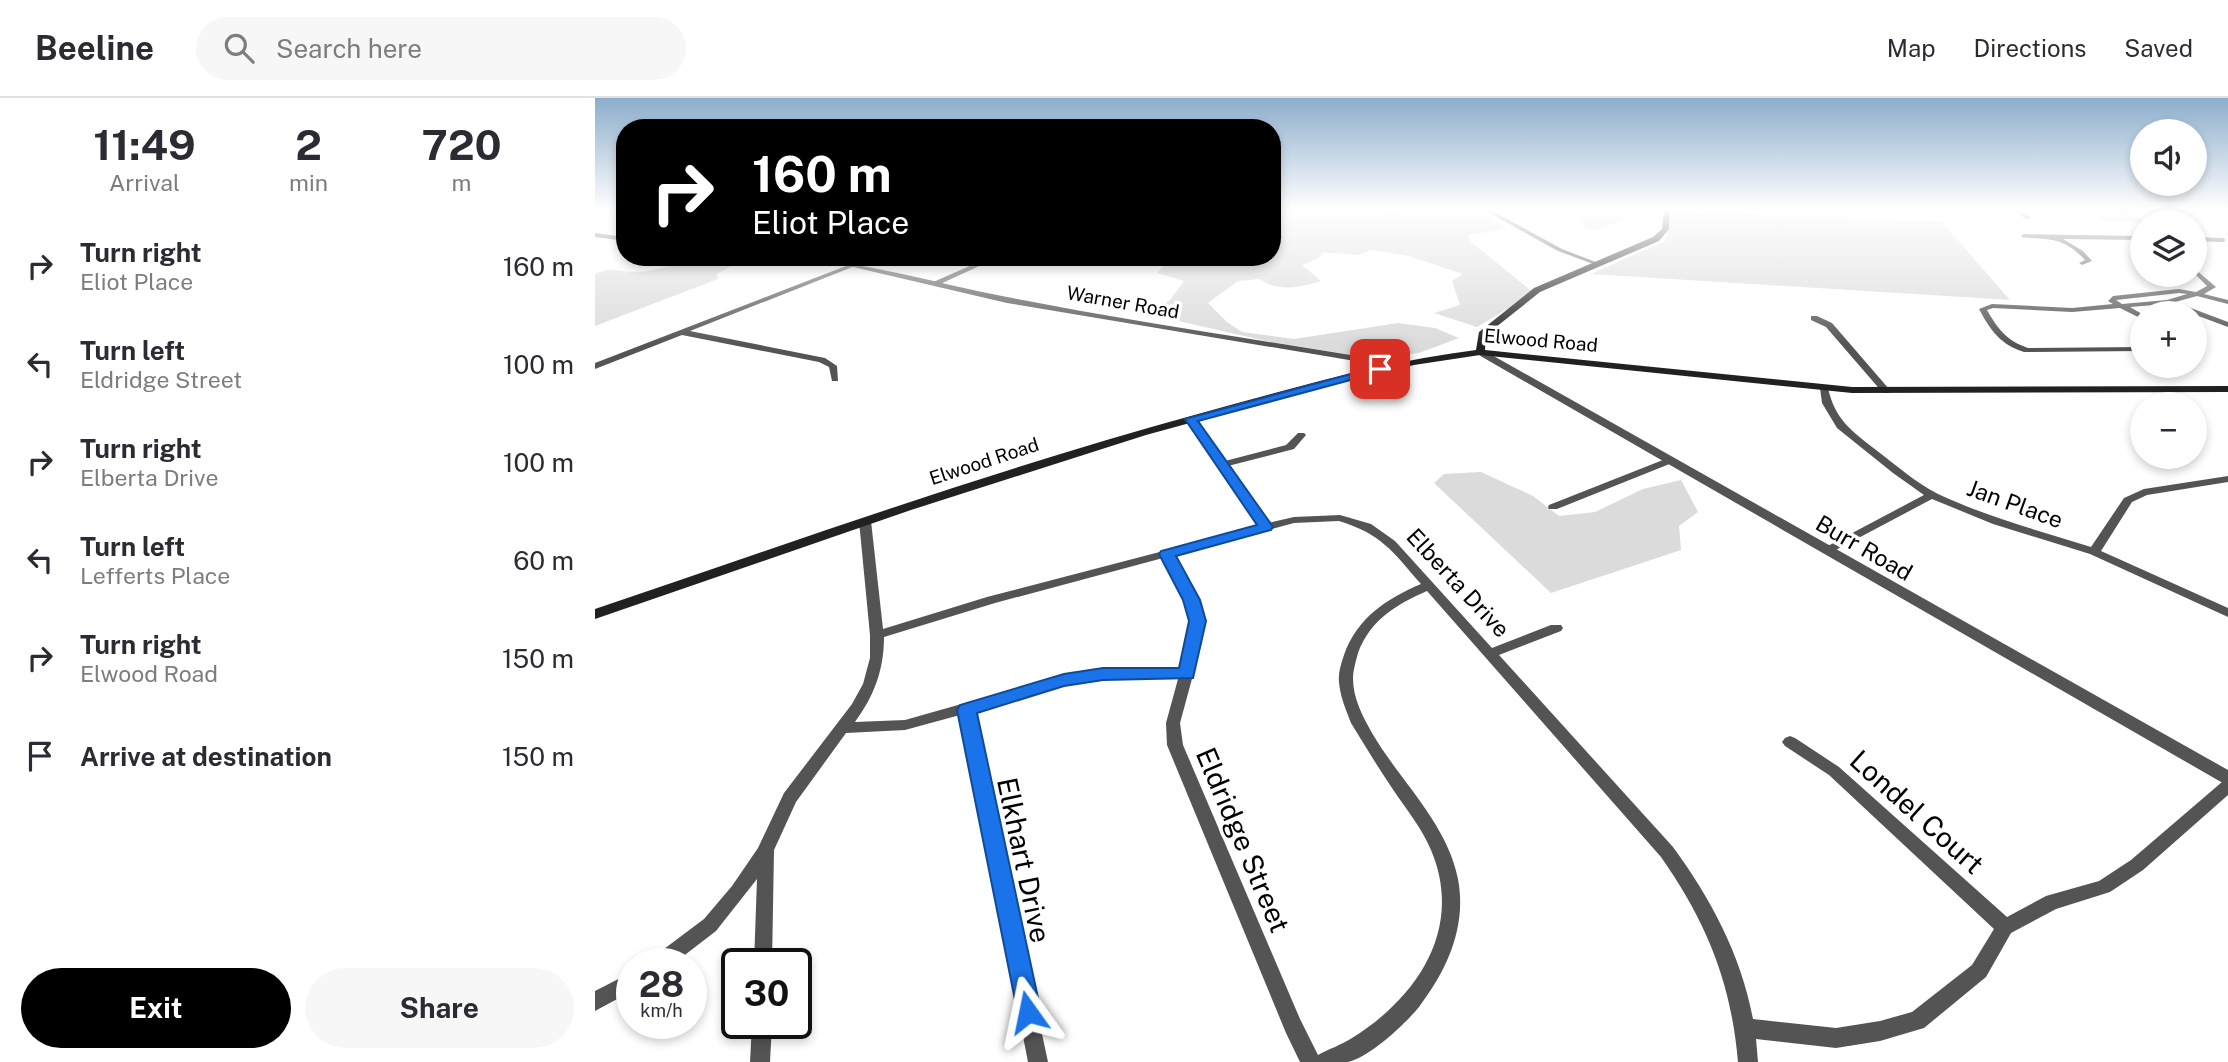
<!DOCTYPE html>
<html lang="en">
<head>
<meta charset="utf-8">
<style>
  :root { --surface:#fff; --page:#f7f7f7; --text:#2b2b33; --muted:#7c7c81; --line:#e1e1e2; --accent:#000 }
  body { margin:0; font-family:"Public Sans",sans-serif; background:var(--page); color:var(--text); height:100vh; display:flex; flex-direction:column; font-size:26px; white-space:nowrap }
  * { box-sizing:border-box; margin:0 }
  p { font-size:23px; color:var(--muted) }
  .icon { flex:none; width:38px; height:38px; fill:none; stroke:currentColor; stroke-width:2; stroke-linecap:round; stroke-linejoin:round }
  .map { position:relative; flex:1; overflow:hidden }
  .panel { display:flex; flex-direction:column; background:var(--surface); width:595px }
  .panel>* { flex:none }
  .hud { position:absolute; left:21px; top:21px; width:665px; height:147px; border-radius:28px; box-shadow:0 4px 10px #0003; background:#000; color:#fff; overflow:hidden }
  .tools { position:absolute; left:1535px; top:21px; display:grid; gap:14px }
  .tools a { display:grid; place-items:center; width:77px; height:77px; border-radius:50%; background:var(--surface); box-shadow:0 4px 10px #0003; font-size:35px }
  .speed { position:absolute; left:21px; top:850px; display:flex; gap:14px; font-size:35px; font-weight:700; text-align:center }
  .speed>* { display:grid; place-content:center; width:91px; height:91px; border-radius:50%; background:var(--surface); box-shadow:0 4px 10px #0003; line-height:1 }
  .speed small { font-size:18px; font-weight:400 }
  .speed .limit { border:4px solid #111; border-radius:10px; background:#fff; color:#111 }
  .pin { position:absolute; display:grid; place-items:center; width:60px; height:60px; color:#fff; margin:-30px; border-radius:14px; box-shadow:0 4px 10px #0006 }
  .me { position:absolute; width:77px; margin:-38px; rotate:348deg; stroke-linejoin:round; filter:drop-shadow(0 0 5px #0008) }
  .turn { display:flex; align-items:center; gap:24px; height:147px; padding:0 21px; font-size:32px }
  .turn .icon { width:91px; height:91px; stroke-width:2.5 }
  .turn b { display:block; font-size:49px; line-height:60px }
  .eta { display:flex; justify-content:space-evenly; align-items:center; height:119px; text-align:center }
  .eta b { font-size:42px; font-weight:700; line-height:49px }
  .primary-button { display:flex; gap:14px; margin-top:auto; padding:14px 21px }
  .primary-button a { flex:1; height:80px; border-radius:42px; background:var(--accent); color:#fff; font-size:28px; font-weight:700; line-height:80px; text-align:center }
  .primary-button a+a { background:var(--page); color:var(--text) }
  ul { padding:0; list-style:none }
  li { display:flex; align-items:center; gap:21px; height:98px; padding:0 21px }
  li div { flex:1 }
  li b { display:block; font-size:26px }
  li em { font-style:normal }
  header { display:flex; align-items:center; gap:42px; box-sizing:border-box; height:98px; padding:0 35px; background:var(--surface); border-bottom:2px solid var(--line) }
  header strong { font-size:33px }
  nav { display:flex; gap:38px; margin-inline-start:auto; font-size:24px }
  .search { width:490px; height:63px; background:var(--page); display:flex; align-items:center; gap:18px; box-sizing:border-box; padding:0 24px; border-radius:38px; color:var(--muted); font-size:26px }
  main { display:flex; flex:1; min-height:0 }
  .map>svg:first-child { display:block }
  .green { fill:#dbdbdb }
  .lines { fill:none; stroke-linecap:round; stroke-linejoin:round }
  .minor { fill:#545454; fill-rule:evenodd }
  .tertiary { fill:#545454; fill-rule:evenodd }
  .secondary { fill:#212121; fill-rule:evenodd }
  .route { fill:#1a73e8; stroke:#114b97; stroke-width:2 }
  .labels { text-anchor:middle; stroke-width:7; stroke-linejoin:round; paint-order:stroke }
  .far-street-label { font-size:19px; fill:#000; stroke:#fff }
  .street-label { font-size:23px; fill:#000; stroke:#fff }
  .near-street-label { font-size:28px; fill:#000; stroke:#fff }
</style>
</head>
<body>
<header>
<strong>Beeline</strong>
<div class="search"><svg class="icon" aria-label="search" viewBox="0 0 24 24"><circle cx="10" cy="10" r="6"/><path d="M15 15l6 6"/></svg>Search here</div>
<nav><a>Map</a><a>Directions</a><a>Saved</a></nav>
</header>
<main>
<section class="panel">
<div class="eta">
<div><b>11:49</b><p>Arrival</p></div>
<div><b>2</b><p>min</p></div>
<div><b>720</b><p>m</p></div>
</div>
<ul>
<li><svg class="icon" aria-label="right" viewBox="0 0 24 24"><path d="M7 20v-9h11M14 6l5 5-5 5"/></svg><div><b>Turn right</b><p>Eliot Place</p></div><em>160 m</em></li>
<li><svg class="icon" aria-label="left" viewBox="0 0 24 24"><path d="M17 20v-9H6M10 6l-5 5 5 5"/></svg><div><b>Turn left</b><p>Eldridge Street</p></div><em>100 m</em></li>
<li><svg class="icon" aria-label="right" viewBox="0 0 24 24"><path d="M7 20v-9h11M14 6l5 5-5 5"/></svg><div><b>Turn right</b><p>Elberta Drive</p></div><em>100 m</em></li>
<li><svg class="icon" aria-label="left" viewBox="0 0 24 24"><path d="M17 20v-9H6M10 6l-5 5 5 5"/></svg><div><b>Turn left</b><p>Lefferts Place</p></div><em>60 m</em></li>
<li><svg class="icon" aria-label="right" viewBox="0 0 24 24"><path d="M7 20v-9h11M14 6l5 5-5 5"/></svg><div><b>Turn right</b><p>Elwood Road</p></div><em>150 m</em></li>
<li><svg class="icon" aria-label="arrive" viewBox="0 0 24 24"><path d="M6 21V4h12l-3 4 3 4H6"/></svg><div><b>Arrive at destination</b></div><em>150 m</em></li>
</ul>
<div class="primary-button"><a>Exit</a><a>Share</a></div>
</section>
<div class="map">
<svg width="1633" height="964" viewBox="0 0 1633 964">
  <rect width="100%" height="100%" fill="#fff"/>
  <g class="green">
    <path d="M677,112H787L794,116L815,112H886L911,131L873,137L875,143L939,195L882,229L839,215L865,207L857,183L868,176L814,158L777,152L762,157L727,154L724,160L707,167L726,183C705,189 684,195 665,181L643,183L613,205L632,224L647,234L699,241L803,225L840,230L864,240L824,255L776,260L671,243L553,216L575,202L589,183L562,175L577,159H677Z"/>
    <path d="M973,112H1012L1030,121L1000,133L988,129V123Z"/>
    <path d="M1490,112H1529L1551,124H1509Z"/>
    <path d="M1078,114L1346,123L1415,202L996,176L1070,143Z"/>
    <path d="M95,159H152L122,176L123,181L0,228V176C20,168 21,174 39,174C59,174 78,167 95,159Z"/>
    <path d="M886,374L938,398L964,418L1000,414L1048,391L1086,382L1103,414L1084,428L1086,452L956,495L839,385L849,376Z"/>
  </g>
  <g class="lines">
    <g class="minor">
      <path d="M889,112H896L967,151L1006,166L1001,167L963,153Z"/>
      <path d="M1418,112H1425L1436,120L1431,121Z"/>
      <path d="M1428,136L1547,138V142L1468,141L1488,153L1497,163L1487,167L1484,165L1490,162C1468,138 1454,142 1426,139Z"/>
      <path d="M1600,139L1628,140L1631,142L1628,144L1600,143Z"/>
      <path d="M266,159H274L260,168L95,233L230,260L242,268L243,283H237L234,269L224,264L87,237L0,271V265L256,166Z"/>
      <path d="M395,159H404L343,187L336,185Z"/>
      <path d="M1600,171L1621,189L1609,196L1633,202V206L1602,198L1580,204L1633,224V229L1571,206L1535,209L1547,216V221L1525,210L1477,214L1398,210L1392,212C1402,230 1412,243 1433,250L1547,249V253L1429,254C1406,247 1395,232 1384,211L1397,206L1477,210L1518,206L1513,203L1518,198L1584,191L1601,194L1612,188L1600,176ZM1584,195L1592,196L1572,202L1527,206L1521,202Z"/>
      <path d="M1216,218H1222L1237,225L1294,291V295H1288L1231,229L1216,222Z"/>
      <path d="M1229,287L1233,290C1240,322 1257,333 1281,352C1301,367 1321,385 1343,396C1392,419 1445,433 1496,449L1529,400L1549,391L1633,378V384L1552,397L1537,404L1506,453L1633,510V519L1495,456L1398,426L1337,401L1237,454H1229L1227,452L1229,450L1329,397L1298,375L1242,330L1227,305L1225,290Z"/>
      <path d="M596,318L599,319L630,363L691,347L703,335H709L711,337L699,351L633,368L673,425L699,419L745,417L776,426L800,443L897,550L956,527H966L968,530L966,533L904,557L1078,749C1116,801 1146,857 1158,921L1241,930L1285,923L1317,914L1377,867L1399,831L1234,677L1190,648L1187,644L1190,640L1195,638L1200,640L1244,669L1412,819L1451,798L1504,783L1536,762L1627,684L1633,682V697L1548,772L1515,794L1461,811L1416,835L1391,879L1329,930L1285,943L1241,950L1161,941L1163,964H1143C1136,884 1112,825 1066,759L832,493C802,506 775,522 763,555C761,563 758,572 758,581C758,600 768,619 777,635C805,683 852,725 863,781C872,829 852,872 824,909C810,926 775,959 753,964C739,964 720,964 705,964L691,935L572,647L571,625L583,581H507L469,587L378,613L453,964H433L365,617L310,632L251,635L201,704L179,752L177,866H159L162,781L121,833L78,866H55L57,860L109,821L137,788L163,750L189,695L257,606L268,586L275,560V537L264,423L266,421H274L276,423L288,531L392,499L664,428L591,321ZM744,423C787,436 798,454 826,486C791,501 762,520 749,557C746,566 743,575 744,584C745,598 751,612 756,625C770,648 784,671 799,693C812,712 827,731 836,752C869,830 823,899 757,940C746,947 734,951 723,957L705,921L588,647L585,625L607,544L608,523L603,502L579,457L699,425ZM568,460C595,509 601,516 586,571H507L469,577L310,622L260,624C279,598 289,572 289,539L400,505Z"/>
      <path d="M1073,360L1077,361V365L962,411H954L953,409L954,407Z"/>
      <path d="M37,874V893L0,913V893Z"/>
      <path d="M157,926H177L175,964H155Z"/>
    </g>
    <g class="tertiary">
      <path d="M0,135L30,139V143L0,139Z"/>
      <path d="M177,159C258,159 333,184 412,199C528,222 645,239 762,258L790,271L785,274L760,263L412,205L258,169Z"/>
      <path d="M882,252H888L1633,672V688L882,256Z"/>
    </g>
    <path class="secondary" d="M1069,112H1075L1074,131L1064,143L945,194L891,237L890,252L1257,289L1633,288V294L1257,295L885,257L819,267L756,281L551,337L316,412L0,521V511C200,443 399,372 603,316C695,291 786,264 881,252L884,234L939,190L1058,139L1067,131Z"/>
  </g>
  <linearGradient id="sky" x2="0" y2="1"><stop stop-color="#8cadcc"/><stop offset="0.45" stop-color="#fff"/><stop offset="1" stop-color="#fff" stop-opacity="0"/></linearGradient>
  <rect width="1633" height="247" fill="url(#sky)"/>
  <path class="route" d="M785,268L789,269V273L603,323L678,429L676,432L581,458L605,502L611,523L598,580L508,582L469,588L382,615L446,914L442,922L433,926L424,922L362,612L365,607L469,576L508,570H584L594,523L588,502L564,456L566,453L662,427L590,321Z"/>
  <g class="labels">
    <g class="far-street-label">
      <text transform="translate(528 204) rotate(10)" y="7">Warner Road</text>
      <text transform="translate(946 242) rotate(5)" y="7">Elwood Road</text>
      <text transform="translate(389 363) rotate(-18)" y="7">Elwood Road</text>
    </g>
    <g class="street-label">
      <text transform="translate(1420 406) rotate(20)" y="8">Jan Place</text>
      <text transform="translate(1269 450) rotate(30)" y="8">Burr Road</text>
      <text transform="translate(863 485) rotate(47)" y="8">Elberta Drive</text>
    </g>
    <g class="near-street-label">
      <text transform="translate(1322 714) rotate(42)" y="10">Londel Court</text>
      <text transform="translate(648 742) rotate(67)" y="10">Eldridge Street</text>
      <text transform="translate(429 762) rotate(78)" y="10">Elkhart Drive</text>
    </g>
  </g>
</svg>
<div class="tools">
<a><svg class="icon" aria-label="sound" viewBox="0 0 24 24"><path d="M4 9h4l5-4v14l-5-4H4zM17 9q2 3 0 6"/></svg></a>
<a><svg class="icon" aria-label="layers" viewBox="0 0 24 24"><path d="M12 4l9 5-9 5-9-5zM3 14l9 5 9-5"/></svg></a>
<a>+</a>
<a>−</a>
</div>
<div class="speed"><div>28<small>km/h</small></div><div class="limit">30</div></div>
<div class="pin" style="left:785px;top:271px;background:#d93025"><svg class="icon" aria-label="arrive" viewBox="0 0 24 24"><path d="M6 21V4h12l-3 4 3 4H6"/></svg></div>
<svg class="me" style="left:433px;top:914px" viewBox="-20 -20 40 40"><path d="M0-17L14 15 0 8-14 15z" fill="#1a73e8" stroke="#fff" stroke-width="4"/></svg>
<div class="hud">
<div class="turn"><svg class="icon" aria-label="right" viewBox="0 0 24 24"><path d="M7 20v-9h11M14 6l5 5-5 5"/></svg><div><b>160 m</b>Eliot Place</div></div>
</div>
</div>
</main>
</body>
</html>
